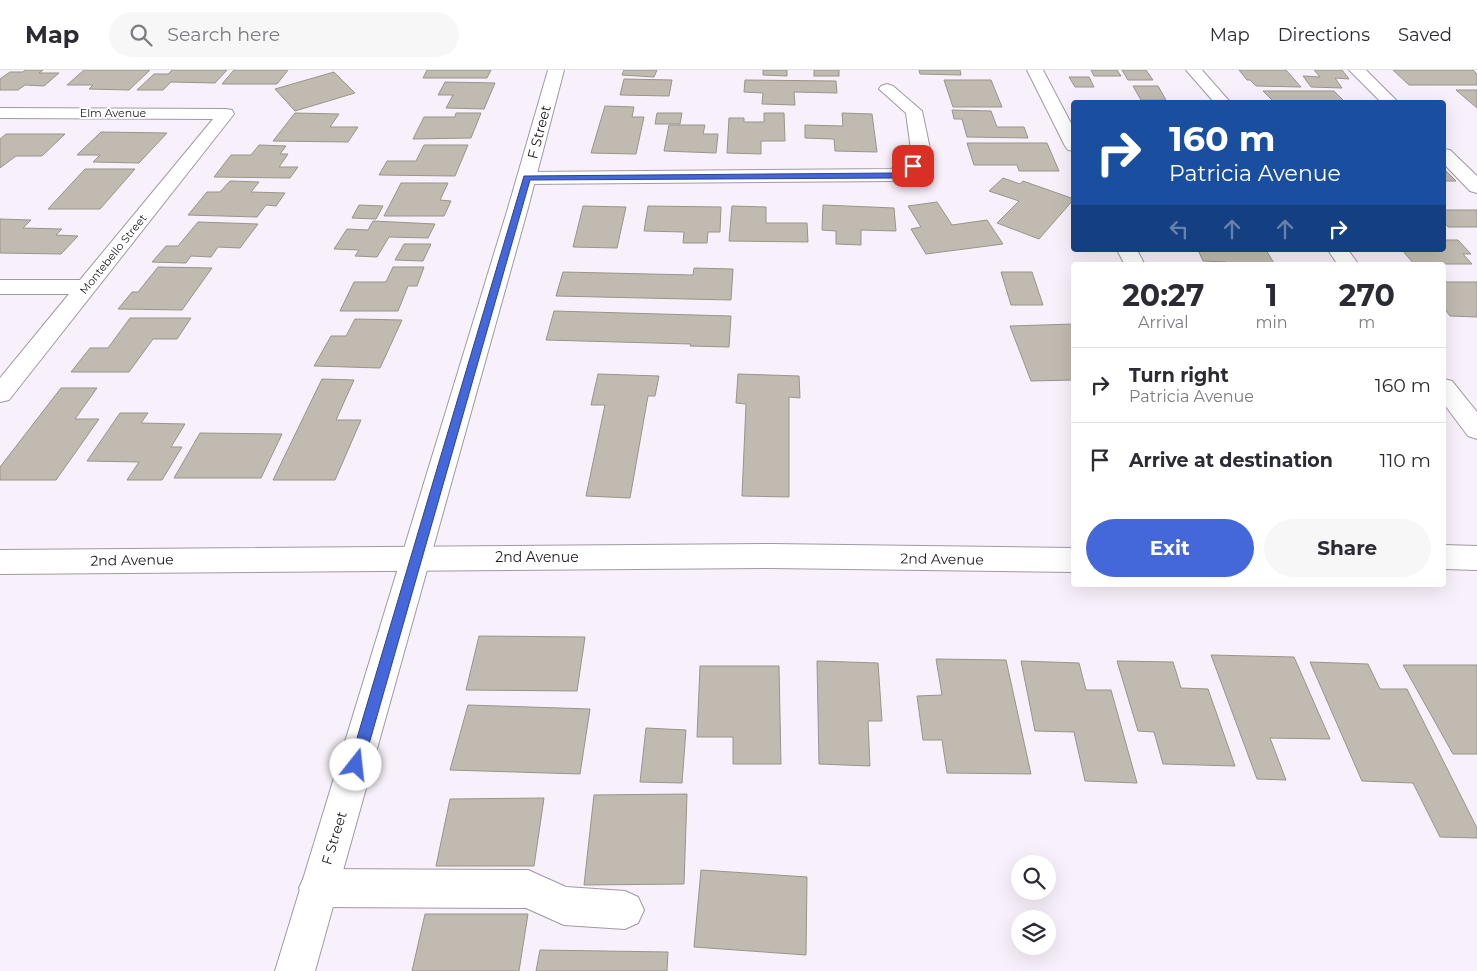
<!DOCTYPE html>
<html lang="en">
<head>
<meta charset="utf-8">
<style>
  :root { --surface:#fff; --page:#f7f7f7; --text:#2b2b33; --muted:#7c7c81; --line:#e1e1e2; --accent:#4467da }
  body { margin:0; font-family:Montserrat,sans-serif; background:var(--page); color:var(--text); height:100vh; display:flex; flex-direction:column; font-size:19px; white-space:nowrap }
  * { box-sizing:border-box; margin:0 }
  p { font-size:16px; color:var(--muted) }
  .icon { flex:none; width:28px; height:28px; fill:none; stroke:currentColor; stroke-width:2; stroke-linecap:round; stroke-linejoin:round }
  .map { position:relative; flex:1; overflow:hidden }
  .sheet { position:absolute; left:1071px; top:192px; width:375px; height:325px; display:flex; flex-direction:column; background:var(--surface); border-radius:5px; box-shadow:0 5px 20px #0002 }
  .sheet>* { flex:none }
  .hud { position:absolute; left:1071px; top:30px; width:375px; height:152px; border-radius:5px; box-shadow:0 5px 20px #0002; background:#1a4fa0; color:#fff; overflow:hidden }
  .tools { position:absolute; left:1011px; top:785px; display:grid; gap:10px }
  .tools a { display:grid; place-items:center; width:45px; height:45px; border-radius:50%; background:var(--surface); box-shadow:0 5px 20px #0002; font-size:25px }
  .pin { position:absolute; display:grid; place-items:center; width:42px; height:42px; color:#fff; margin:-21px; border-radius:10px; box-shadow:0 2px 8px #0006 }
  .me { position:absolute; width:55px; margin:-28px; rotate:16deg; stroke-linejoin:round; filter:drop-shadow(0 0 4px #0008) }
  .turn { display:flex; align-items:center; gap:18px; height:105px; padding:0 15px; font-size:22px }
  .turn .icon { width:65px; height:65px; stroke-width:2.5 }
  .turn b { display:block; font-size:35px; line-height:42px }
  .lanes { display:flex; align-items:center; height:48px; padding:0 15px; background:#0003; justify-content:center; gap:25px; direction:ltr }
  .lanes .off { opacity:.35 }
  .eta { display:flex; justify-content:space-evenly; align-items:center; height:85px; text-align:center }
  .eta b { font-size:30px; font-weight:700; line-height:35px }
  .button { display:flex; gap:10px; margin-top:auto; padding:10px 15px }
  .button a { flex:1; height:58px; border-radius:30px; background:var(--accent); color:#fff; font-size:20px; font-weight:700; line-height:58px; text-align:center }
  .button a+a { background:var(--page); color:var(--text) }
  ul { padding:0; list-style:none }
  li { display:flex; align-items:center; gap:15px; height:75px; padding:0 15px; border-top:1px solid var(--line) }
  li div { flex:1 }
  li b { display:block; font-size:19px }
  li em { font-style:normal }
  header { display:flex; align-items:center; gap:30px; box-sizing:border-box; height:70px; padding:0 25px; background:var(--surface); border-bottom:1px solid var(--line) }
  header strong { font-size:24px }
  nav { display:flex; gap:28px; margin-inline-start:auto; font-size:18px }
  .search { width:350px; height:45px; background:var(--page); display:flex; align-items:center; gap:12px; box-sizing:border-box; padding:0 18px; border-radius:28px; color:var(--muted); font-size:19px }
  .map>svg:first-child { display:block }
  .building { fill:#c1bab0; stroke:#9a948a }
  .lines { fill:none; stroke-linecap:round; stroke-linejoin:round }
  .minor-casing { stroke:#a099a3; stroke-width:2 }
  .major-casing { stroke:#a099a3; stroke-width:2 }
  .minor { fill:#fff; fill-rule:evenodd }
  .major { fill:#fff; fill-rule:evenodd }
  .route { fill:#4467da; stroke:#2c438e }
  .labels { text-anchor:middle; stroke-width:4; stroke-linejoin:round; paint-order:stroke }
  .far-street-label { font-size:11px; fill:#1d1a1d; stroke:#fff }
  .street-label { font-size:14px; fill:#1d1a1d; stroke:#fff }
</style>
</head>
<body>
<header>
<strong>Map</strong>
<div class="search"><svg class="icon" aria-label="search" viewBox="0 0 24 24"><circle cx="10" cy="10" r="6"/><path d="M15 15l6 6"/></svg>Search here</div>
<nav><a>Map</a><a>Directions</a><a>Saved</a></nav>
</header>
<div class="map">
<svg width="1477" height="901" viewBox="0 0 1477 901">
  <rect width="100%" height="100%" fill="#f8f0fa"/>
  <g class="building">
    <path d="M25,0H43L39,3H59L44,16L25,15L18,20H0V9L10,2H23Z"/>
    <path d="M84,0H150L129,20L89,19L93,15H67Z"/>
    <path d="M172,0H227L215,13L171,12L163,20H137L154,4H168Z"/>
    <path d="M234,0H288L277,14H222Z"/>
    <path d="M427,0H491L487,8H423Z"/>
    <path d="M624,0H657L654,7L622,5Z"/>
    <path d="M763,0H787V6L763,5Z"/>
    <rect x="814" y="0" width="25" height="6"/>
    <path d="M919,0H960L961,5L920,4Z"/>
    <path d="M1091,0H1117L1121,6H1094Z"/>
    <path d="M1122,0H1146L1153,10H1128Z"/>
    <path d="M1239,0H1286L1301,17L1256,16L1250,10H1247Z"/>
    <path d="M1314,0H1342L1349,9L1335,8L1342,18L1311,17L1303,6L1320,7Z"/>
    <path d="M1393,0H1473L1477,4V15H1409Z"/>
    <path d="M334,2L355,23L295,41L275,19Z"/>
    <path d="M1069,7H1089L1094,17H1075Z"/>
    <path d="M624,9L672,10L669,26L620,25Z"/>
    <path d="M745,10L836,11L837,23L794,22L795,35L762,34L763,23L744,22Z"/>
    <path d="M944,10H991L1002,37H953Z"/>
    <path d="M445,12L495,13L484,39L446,38L453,25H438Z"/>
    <path d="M1133,16H1158L1166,30H1141Z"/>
    <path d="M1456,20H1477V38Z"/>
    <path d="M1263,21H1334L1345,32H1274Z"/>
    <path d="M605,36L634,37L632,47H644L636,84L591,83Z"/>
    <path d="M952,40L991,41L997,57H1024L1028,68L967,67L962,49H954Z"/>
    <path d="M295,43L339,44L330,57H358L348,72L273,71Z"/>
    <path d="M456,43H481L471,68L413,69L424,47H455Z"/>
    <path d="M657,43H682L680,54H655Z"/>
    <path d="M764,43H784L785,71H761V84L727,83L729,48H744V52H764Z"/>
    <path d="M842,43L872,44L877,82L835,81L834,69L805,68V55L843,56Z"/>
    <path d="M669,55H705L703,64H718L716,83L664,81Z"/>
    <path d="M101,62L167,63L139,93L93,92L100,85H77Z"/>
    <path d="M6,64H65L42,86H16L0,98V69Z"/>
    <path d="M967,73H1047L1059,101H1019L1017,95H974Z"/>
    <path d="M259,75L286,76L280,84H288L279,97H298L290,108L214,107L231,85H251Z"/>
    <path d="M424,75H468L455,106L379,105L387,91H416Z"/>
    <path d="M85,99H135L100,139H48Z"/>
    <path d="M1444,99L1456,111H1444Z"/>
    <path d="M1003,108L1020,114L1023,111L1074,129L1039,169L997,153L1019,131L989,121Z"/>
    <path d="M230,111L259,112L251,122L285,123L276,136L266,135L257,147L188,145L207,122H220Z"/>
    <path d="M401,113H448L440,130L451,131L444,146H384Z"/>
    <path d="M937,132L952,155L987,150L1003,174L926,184L911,159L921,157L908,136Z"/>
    <path d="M359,135L383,136L376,149L352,148Z"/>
    <path d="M823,135L894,138L896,161L861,160V175L836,174V161L822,160Z"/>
    <path d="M583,136L626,137L617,178L573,177Z"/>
    <path d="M648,136L721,137L720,162H708L707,173H683L684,162L644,161Z"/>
    <path d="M732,136L766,137V153H807L808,172L729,171Z"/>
    <path d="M1444,140H1477V157H1448L1444,152Z"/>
    <path d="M0,149L31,150L23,158L62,159L56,165L78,166L61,184L0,183Z"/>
    <path d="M373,151L435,154L428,168L389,167L377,187L355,186L359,180L334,179L347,159L368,160Z"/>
    <path d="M198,152L258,154L240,178L218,177L211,187L191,186L186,193L152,192L166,176H178Z"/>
    <path d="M1444,170H1458L1471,184H1463L1472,194H1414L1402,180H1444Z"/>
    <path d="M404,174H431L423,191L395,190Z"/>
    <path d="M1198,180H1266L1275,195H1228L1226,192L1203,191Z"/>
    <path d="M158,197L212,198L182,240L118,239L132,222H138Z"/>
    <path d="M393,197H424L417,216H408L398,241H340L354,212H386Z"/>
    <path d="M694,198L733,199L731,230L556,226L563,202L693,205Z"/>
    <path d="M1001,202H1032L1043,235H1011Z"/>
    <path d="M1444,212H1477V247L1450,246L1444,238Z"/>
    <path d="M554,241L731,246L729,277L690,276L691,274L546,270Z"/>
    <path d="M130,248H191L177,269H153L129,302H71L90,278H108Z"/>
    <path d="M355,249L402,250L380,298L314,296L331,266H346Z"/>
    <path d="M1074,254V310L1031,311L1010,256Z"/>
    <path d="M598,304L659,306L655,326H648L630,428L586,426L605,335H591Z"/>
    <path d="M738,304L799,306L800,328L789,327V427L742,426L746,334L736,333Z"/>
    <path d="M322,309L354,310L336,350H361L335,410H273Z"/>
    <path d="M61,318H97L75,349H99L56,410H0V397Z"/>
    <path d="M120,343H148L141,353L185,354L171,377H182L162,410H127L139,392L87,391Z"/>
    <path d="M200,363L282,364L261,408H174Z"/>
    <path d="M479,566L585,567L577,621L466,620Z"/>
    <path d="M1211,585L1294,587L1330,669L1270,668L1286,710L1257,709Z"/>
    <path d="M936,589L1006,590L1031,704L947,703L942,670H923L917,626L942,625Z"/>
    <path d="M817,591L878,593L882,651H868L870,696L819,694Z"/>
    <path d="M1021,591L1079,593L1086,620H1111L1137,713L1085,711L1074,662L1035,661Z"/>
    <path d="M1117,591L1173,592L1181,618L1208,619L1235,696L1163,694L1154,662L1138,661Z"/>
    <path d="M1310,592L1368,594L1380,619H1407L1477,758V768L1440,767L1413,713L1362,711Z"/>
    <path d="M1403,595H1477V684H1453Z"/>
    <path d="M700,596H779L781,694H733V667H697Z"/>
    <path d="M468,635L590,639L580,704L450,700Z"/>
    <path d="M646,658L686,660L682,713L640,712Z"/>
    <path d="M687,724L684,814L584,815L594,725Z"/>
    <path d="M544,728L534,796H436L450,729Z"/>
    <path d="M701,800L807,807L806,885L694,877Z"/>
    <path d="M425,844H528L519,901H412Z"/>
    <path d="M540,880L668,882L667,901H536Z"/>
  </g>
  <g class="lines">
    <defs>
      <g id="minor">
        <path d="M1027,0H1043L1074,59V81L1068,80L1065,76Z"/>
        <path d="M1186,0H1202L1230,32H1214Z"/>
        <path d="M1349,0H1366L1398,32H1381Z"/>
        <path d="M887,14L893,16L922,41L930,79V88L919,100L894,111L527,114L520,112L518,108L520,104L527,102L891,99L907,92L912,87L906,43L879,19L881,16Z"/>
        <path d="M0,38L226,39L232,40L234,44L9,330L0,332V308L69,224H0V210H80L213,49L0,48Z"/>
        <path d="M1444,79L1450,80L1477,106V123L1470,121L1444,94Z"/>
        <path d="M1117,180H1137L1145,195H1125Z"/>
        <path d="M1328,180H1348L1359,195H1338Z"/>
        <path d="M1444,309L1452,311L1477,342V369L1468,366L1444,334Z"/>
        <path d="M771,474L1074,478V502L771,498L0,504V480Z"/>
        <path d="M1444,475L1477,476V500L1444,499Z"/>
        <path d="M318,799L528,800L566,817L625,821L638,827L644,840L638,853L625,859L564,855L526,838L318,837L305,831L299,818L305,805Z"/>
      </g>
      <path id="major" d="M548,0H564L528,138L315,901H275L508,138Z"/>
    </defs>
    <use href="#minor" class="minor-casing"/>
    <use href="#major" class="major-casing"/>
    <use href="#minor" class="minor"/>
    <use href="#major" class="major"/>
  </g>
  <path class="route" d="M910,95L917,96L894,108L530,110L363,695L361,700L356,702L351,700L349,695L524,106L893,103Z"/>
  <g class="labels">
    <g class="far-street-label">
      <text x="113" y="47">Elm Avenue</text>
      <text transform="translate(113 184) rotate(-51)" y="4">Montebello Street</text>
    </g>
    <g class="street-label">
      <text transform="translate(539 62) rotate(-75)" y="5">F Street</text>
      <text x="537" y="492">2nd Avenue</text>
      <text transform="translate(942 489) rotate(1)" y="5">2nd Avenue</text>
      <text transform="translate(132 490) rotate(-1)" y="5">2nd Avenue</text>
      <text transform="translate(334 768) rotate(-73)" y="5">F Street</text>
    </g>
  </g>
</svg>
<div class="tools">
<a><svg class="icon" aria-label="search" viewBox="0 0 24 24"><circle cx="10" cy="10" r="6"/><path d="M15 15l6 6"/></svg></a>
<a><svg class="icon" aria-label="layers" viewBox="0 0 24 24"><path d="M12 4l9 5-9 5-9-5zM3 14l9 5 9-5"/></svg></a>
</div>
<div class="pin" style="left:913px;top:96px;background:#d93025"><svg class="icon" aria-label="arrive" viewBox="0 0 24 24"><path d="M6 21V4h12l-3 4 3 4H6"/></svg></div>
<svg class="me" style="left:356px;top:695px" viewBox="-20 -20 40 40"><circle r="19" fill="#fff"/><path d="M0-13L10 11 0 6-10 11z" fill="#4467da"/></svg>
<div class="hud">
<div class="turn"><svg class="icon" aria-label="right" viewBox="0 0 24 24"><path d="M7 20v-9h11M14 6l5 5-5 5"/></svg><div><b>160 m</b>Patricia Avenue</div></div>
<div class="lanes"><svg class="icon off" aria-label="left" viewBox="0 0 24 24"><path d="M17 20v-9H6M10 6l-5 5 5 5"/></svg><svg class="icon off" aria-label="ahead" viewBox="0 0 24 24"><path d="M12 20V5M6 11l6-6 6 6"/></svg><svg class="icon off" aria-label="ahead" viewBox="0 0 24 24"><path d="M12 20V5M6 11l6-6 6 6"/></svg><svg class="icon" aria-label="right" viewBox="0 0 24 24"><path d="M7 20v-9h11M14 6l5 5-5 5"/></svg></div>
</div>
<section class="sheet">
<div class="eta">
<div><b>20:27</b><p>Arrival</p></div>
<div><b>1</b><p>min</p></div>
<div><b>270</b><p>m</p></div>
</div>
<ul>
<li><svg class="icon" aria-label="right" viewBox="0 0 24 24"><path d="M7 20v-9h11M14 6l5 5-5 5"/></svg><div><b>Turn right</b><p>Patricia Avenue</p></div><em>160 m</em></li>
<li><svg class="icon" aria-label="arrive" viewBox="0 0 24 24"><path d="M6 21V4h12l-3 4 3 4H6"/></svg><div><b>Arrive at destination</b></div><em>110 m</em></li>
</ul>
<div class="button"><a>Exit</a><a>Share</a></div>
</section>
</div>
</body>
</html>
